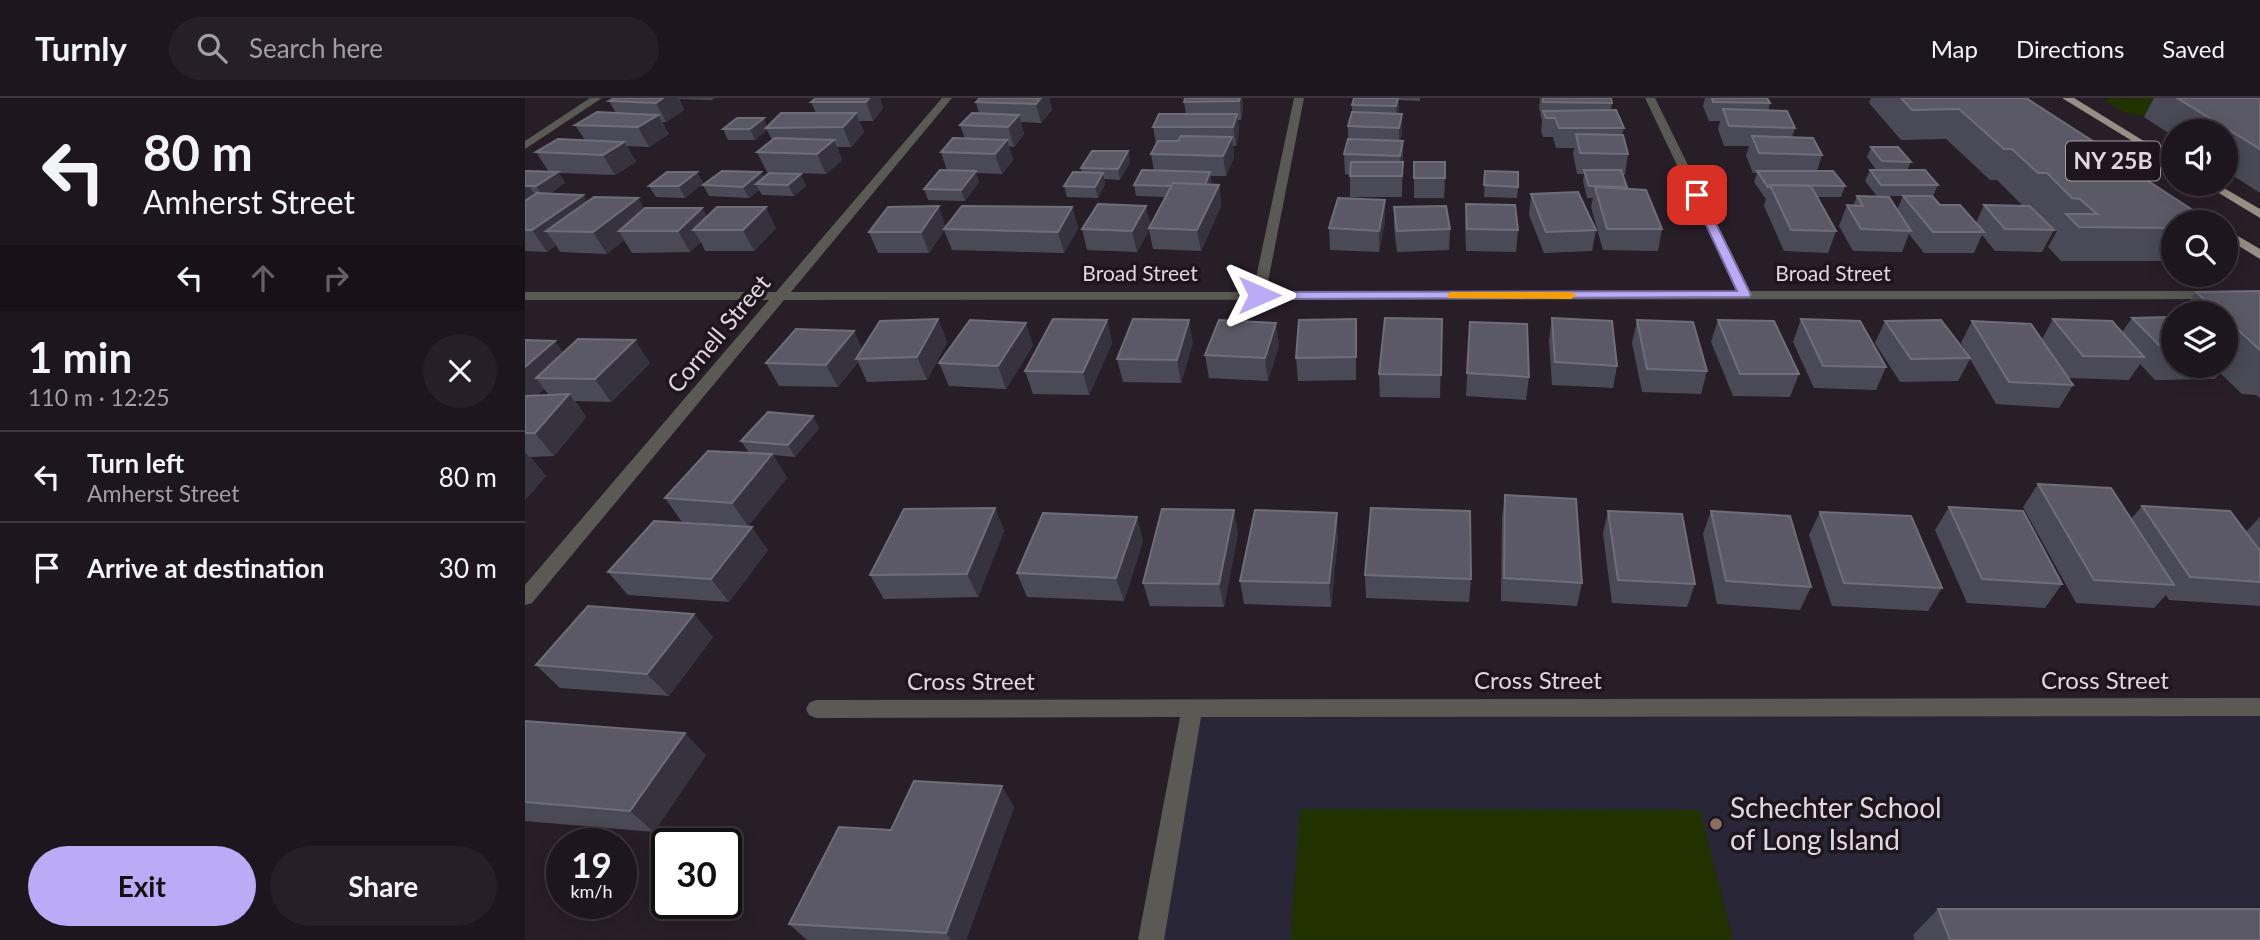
<!DOCTYPE html>
<html lang="en">
<head>
<meta charset="utf-8">
<style>
  :root { --surface:#1e161e; --page:#261f27; --text:#f1f3f6; --muted:#a19fa4; --line:#3c353c; --accent:#bbaaf6 }
  body { margin:0; font-family:Lato,sans-serif; background:var(--page); color:var(--text); height:100vh; display:flex; flex-direction:column; font-size:26px; white-space:nowrap }
  * { box-sizing:border-box; margin:0 }
  p { font-size:23px; color:var(--muted) }
  .icon { flex:none; width:38px; height:38px; fill:none; stroke:currentColor; stroke-width:2; stroke-linecap:round; stroke-linejoin:round }
  .map { position:relative; flex:1; overflow:hidden }
  .details { display:flex; flex-direction:column; background:var(--surface); width:525px }
  .details>* { flex:none }
  .guide { background:#1e161e; color:var(--text); overflow:hidden }
  .buttons { position:absolute; left:1636px; top:21px; display:grid; gap:14px }
  .buttons a { display:grid; place-items:center; width:77px; height:77px; border-radius:50%; background:var(--surface); box-shadow:0 4px 18px #0003,0 0 0 2px var(--line); font-size:35px }
  .speed { position:absolute; left:21px; top:730px; display:flex; gap:14px; font-size:35px; font-weight:700; text-align:center }
  .speed>* { display:grid; place-content:center; width:91px; height:91px; border-radius:50%; background:var(--surface); box-shadow:0 4px 18px #0003,0 0 0 2px var(--line); line-height:1 }
  .speed small { font-size:18px; font-weight:400 }
  .speed .limit { border:4px solid #111; border-radius:10px; background:#fff; color:#111 }
  .pin { position:absolute; display:grid; place-items:center; width:60px; height:60px; color:#fff; margin:-30px; border-radius:14px; box-shadow:0 4px 10px #0006 }
  .me { position:absolute; width:77px; margin:-38px; rotate:90deg; stroke-linejoin:round; filter:drop-shadow(0 0 5px #0008) }
  .turn { display:flex; align-items:center; gap:24px; height:147px; padding:0 28px; font-size:32px }
  .turn .icon { width:91px; height:91px; stroke-width:2.5 }
  .turn b { display:block; font-size:49px; line-height:60px }
  .lanes { display:flex; align-items:center; height:66px; padding:0 28px; background:#0003; justify-content:center; gap:35px; direction:ltr }
  .lanes .off { opacity:.35 }
  .round { display:grid; place-items:center; flex:none; width:74px; height:74px; border-radius:37px; background:var(--page) }
  .headline { display:flex; align-items:center; justify-content:space-between; height:119px; padding:0 28px }
  h1 { font-size:42px; font-weight:700; line-height:52px }
  .action { display:flex; gap:14px; margin-top:auto; padding:14px 28px }
  .action a { flex:1; height:80px; border-radius:42px; background:var(--accent); color:#111; font-size:28px; font-weight:700; line-height:80px; text-align:center }
  .action a+a { background:var(--page); color:var(--text) }
  ul { padding:0; list-style:none }
  li { display:flex; align-items:center; gap:21px; height:91px; padding:0 28px; border-top:2px solid var(--line) }
  li div { flex:1 }
  li b { display:block; font-size:26px }
  li em { font-style:normal }
  header { display:flex; align-items:center; gap:42px; box-sizing:border-box; height:98px; padding:0 35px; background:var(--surface); border-bottom:2px solid var(--line) }
  header strong { font-size:33px }
  nav { display:flex; gap:38px; margin-inline-start:auto; font-size:24px }
  .search { width:490px; height:63px; background:var(--page); display:flex; align-items:center; gap:18px; box-sizing:border-box; padding:0 24px; border-radius:38px; color:var(--muted); font-size:26px }
  main { display:flex; flex:1; min-height:0 }
  .map>svg:first-child { display:block }
  .education { fill:#292737 }
  .green { fill:#203200 }
  .lines { fill:none; stroke-linecap:round; stroke-linejoin:round }
  .street { fill:#5b5953; fill-rule:evenodd }
  .primary { fill:#949083; fill-rule:evenodd }
  .wall { fill:#4a4a56; fill-rule:evenodd }
  .shaded-wall { fill:#36323e }
  .building { fill:#5a5965; stroke:#6f6d78; stroke-width:2 }
  .route { fill:#bbaaf6; stroke:#7a6ea0; stroke-width:2 }
  .slow { fill:#f59e0b }
  .education-dot { fill:#8d6e63; stroke:#1e151e; stroke-width:2.5 }
  .labels { text-anchor:middle; stroke-width:7; stroke-linejoin:round; paint-order:stroke }
  .far-street-label { font-size:21px; fill:#dfd9df; stroke:#1e151e }
  .shield { fill:#1e151e; stroke:#a59ea5; stroke-width:2 }
  .shield-label { font-size:23px; font-weight:bold; fill:#dfd9df }
  .street-label { font-size:24px; fill:#dfd9df; stroke:#1e151e }
  .near-poi-label { font-size:28px; fill:#dfd9df; stroke:#1e151e; text-anchor:start }
</style>
</head>
<body>
<header>
<strong>Turnly</strong>
<div class="search"><svg class="icon" aria-label="search" viewBox="0 0 24 24"><circle cx="10" cy="10" r="6"/><path d="M15 15l6 6"/></svg>Search here</div>
<nav><a>Map</a><a>Directions</a><a>Saved</a></nav>
</header>
<main>
<section class="details">
<div class="guide">
<div class="turn"><svg class="icon" aria-label="left" viewBox="0 0 24 24"><path d="M17 20v-9H6M10 6l-5 5 5 5"/></svg><div><b>80 m</b>Amherst Street</div></div>
<div class="lanes"><svg class="icon" aria-label="left" viewBox="0 0 24 24"><path d="M17 20v-9H6M10 6l-5 5 5 5"/></svg><svg class="icon off" aria-label="ahead" viewBox="0 0 24 24"><path d="M12 20V5M6 11l6-6 6 6"/></svg><svg class="icon off" aria-label="right" viewBox="0 0 24 24"><path d="M7 20v-9h11M14 6l5 5-5 5"/></svg></div>
</div>
<div class="headline"><div><h1>1 min</h1><p>110 m · 12:25</p></div><a class="round"><svg class="icon" aria-label="close" viewBox="0 0 24 24"><path d="M6 6l12 12M18 6L6 18"/></svg></a></div>
<ul>
<li><svg class="icon" aria-label="left" viewBox="0 0 24 24"><path d="M17 20v-9H6M10 6l-5 5 5 5"/></svg><div><b>Turn left</b><p>Amherst Street</p></div><em>80 m</em></li>
<li><svg class="icon" aria-label="arrive" viewBox="0 0 24 24"><path d="M6 21V4h12l-3 4 3 4H6"/></svg><div><b>Arrive at destination</b></div><em>30 m</em></li>
</ul>
<div class="action"><a>Exit</a><a>Share</a></div>
</section>
<div class="map">
<svg width="1735" height="842" viewBox="0 0 1735 842">
  <rect width="100%" height="100%" fill="#281e28"/>
  <path class="education" d="M1735,609V842H625L667,610Z"/>
  <g class="green">
    <path d="M1585,0H1729L1735,17L1618,18L1598,14L1581,4Z"/>
    <path d="M775,711L1175,712L1208,842H765Z"/>
  </g>
  <g class="lines">
    <g class="street">
      <path d="M65,0H77L0,51V43Z"/>
      <path d="M417,0H427L266,194H728L769,0H779L741,194L1212,193L1120,0H1130L1225,193H1735V201L259,202L7,505L0,507V487L244,202H0V194H251Z"/>
      <path d="M1735,600V618L676,619L639,842H613L655,619L291,620L284,617L281,611L284,605L291,602Z"/>
    </g>
    <g class="primary">
      <path d="M1537,0H1549L1648,61V68Z"/>
      <path d="M1679,86H1692L1735,111V120Z"/>
      <path d="M1701,131L1735,151V161L1701,140Z"/>
    </g>
  </g>
  <g class="wall">
    <path d="M89,0H190L187,2L154,1L159,12L141,24H137L144,36L124,49L102,48L111,64L90,77L34,75L40,85L24,96L62,103L113,100L119,111L177,110L182,119L251,130L229,153H180L176,144L165,154L107,155L99,142L82,156L35,154L31,147L22,154L0,153V73L24,74L11,54L60,42L50,27L91,15L84,3Z"/>
    <path d="M291,0H355L358,10L348,23H334L339,34L326,49H312L317,62L301,76L242,74L232,54L247,42L242,32L230,42H203L198,31L242,28L291,15L286,4Z"/>
    <path d="M455,0H524L527,12L516,25L496,24L499,36L489,49L484,48L488,62L477,76L451,75L454,84L440,103L403,102L399,91L422,73L416,54L440,41L435,27L454,16L451,4Z"/>
    <path d="M660,0H717L718,10L716,22H713L714,35L711,48H708L709,59L701,78H686V87H694L696,108L676,153L628,151L624,132L612,154L562,152L557,131L625,127L641,99L611,98L609,87L629,73L626,56L631,46L628,29L661,16L659,4Z"/>
    <path d="M829,0H895V3L874,2L873,16H877V35L875,43H878L877,99H825V77L820,76L819,56L823,42V28L827,14V7Z"/>
    <path d="M1015,0H1086L1087,5L1086,12L1099,30L1097,37L1103,56L1100,77H1098L1102,89V91L1137,131L1133,153L1078,152L1066,109L1068,100H1062L1058,83L1059,76H1052L1048,55L1049,50H1031L1028,39H1018L1016,32L1017,23L1014,8Z"/>
    <path d="M1175,0H1242L1245,5L1243,13L1270,30L1267,39L1297,57L1292,73L1320,88L1316,99H1293L1311,133L1303,155L1259,153L1239,108L1241,100H1240L1229,84L1232,75H1228L1221,58L1224,48H1199L1193,31L1195,23H1184L1178,8L1180,0Z"/>
    <path d="M1346,0H1501L1580,51L1578,54L1648,124V163H1536L1523,149L1532,133H1530L1506,107H1497L1472,82H1465L1421,41L1376,42L1344,5Z"/>
    <path d="M1629,0H1735V95L1701,73V33H1648V38L1619,19Z"/>
    <path d="M1346,49L1386,64L1382,72L1413,87L1408,98L1415,107L1451,125L1459,107L1529,132L1517,154L1470,153L1457,137L1449,155H1399L1384,136L1377,154L1328,153L1314,128L1322,107L1328,108L1332,98L1372,112L1378,98H1352L1340,83L1345,72H1351L1342,59Z"/>
    <path d="M603,53L605,64L595,82L579,81L580,86L573,100L542,99L539,88L557,75L556,70Z"/>
    <path d="M889,64L920,80L919,100H889Z"/>
    <path d="M960,73L993,89L992,100L959,99Z"/>
    <path d="M172,74L178,85L160,100L131,99L124,88Z"/>
    <path d="M239,80L281,88L269,98L237,97L234,92L224,100L184,98L178,87Z"/>
    <path d="M1006,96L1071,132L1067,153L1019,155L1004,117Z"/>
    <path d="M860,102V123L854,154L805,152L804,130Z"/>
    <path d="M941,106L993,132L991,154L941,153L940,127Z"/>
    <path d="M547,109L553,130L539,155L427,152L419,132L404,155H353L344,134L421,129Z"/>
    <path d="M869,109L925,131L924,152L872,154L869,130Z"/>
    <path d="M1735,193V300L1731,297L1717,296L1695,275L1690,281L1630,282L1615,266L1604,282L1544,280L1548,287L1534,310L1471,306L1445,261L1433,283L1375,284L1350,245L1360,223L1442,256L1436,245L1447,223L1517,241L1528,221L1597,234L1607,220L1648,219V268H1701V215H1656L1671,194Z"/>
    <path d="M1027,220L1092,268L1088,290L1027,287L1024,243Z"/>
    <path d="M413,221L422,244L402,282L342,284L333,264L313,289L254,288L241,265L329,233L337,251Z"/>
    <path d="M831,221V282L773,283L771,260Z"/>
    <path d="M917,221L915,300L855,299L854,276Z"/>
    <path d="M1276,221L1361,269L1351,292L1289,290L1268,244Z"/>
    <path d="M582,222L587,245L564,297L508,296L500,273Z"/>
    <path d="M1112,222L1182,273L1176,296L1117,294L1107,245Z"/>
    <path d="M1193,222L1274,276L1265,299L1208,298L1186,244Z"/>
    <path d="M945,224L1004,279L1001,302L941,298Z"/>
    <path d="M0,242L39,254L125,265L86,304L50,303L61,319L29,358L5,359L21,378L0,402ZM19,291L24,297H12Z"/>
    <path d="M668,244L656,285L598,284L592,261Z"/>
    <path d="M508,247L481,291L424,288L414,265Z"/>
    <path d="M754,247L743,283L684,280L680,257Z"/>
    <path d="M294,330L270,359L248,357L262,380L223,428L157,424L140,400L224,355L216,343Z"/>
    <path d="M1513,386L1606,421L1617,408L1721,434L1735,419V508L1644,502L1641,497L1629,510L1551,505L1498,409Z"/>
    <path d="M980,397L1057,485L1052,508L976,503L977,420Z"/>
    <path d="M1424,409L1537,486L1520,510L1442,505L1410,432Z"/>
    <path d="M470,410L479,433L453,499L359,501L345,477Z"/>
    <path d="M1083,413L1170,486L1162,509L1087,505L1078,436Z"/>
    <path d="M1186,413L1286,489L1275,512L1192,506L1178,436Z"/>
    <path d="M1295,414L1417,490L1403,513L1307,508L1284,437Z"/>
    <path d="M612,419L618,443L599,503L502,499L492,475Z"/>
    <path d="M713,435L699,509L625,508L618,485Z"/>
    <path d="M813,438L806,509L719,506L715,483Z"/>
    <path d="M243,452L204,504L103,497L83,474Z"/>
    <path d="M840,477L946,481L944,504L841,500Z"/>
    <path d="M188,539L144,598L35,590L11,567Z"/>
    <path d="M0,623L181,657L129,734L0,723Z"/>
    <path d="M489,709L441,842H282L264,826L366,732Z"/>
    <path d="M1413,811L1735,842H1390L1388,837Z"/>
  </g>
  <g class="shaded-wall">
    <path d="M138,0H153L159,12L141,24L131,5Z"/>
    <path d="M344,0H355L358,10L348,23L341,4Z"/>
    <path d="M516,0H524L527,12L516,25L511,6Z"/>
    <path d="M715,0H717L718,10L716,22Z"/>
    <path d="M873,0H874V11L871,28V8Z"/>
    <path d="M331,15L339,34L326,49L318,29Z"/>
    <path d="M712,16L714,35L711,48L708,29Z"/>
    <path d="M877,16V35L874,49V30Z"/>
    <path d="M133,17L144,36L124,49L113,29Z"/>
    <path d="M494,17L499,36L489,49L483,29Z"/>
    <path d="M239,20L243,30H241L242,32L230,42L225,31Z"/>
    <path d="M707,39L709,59L701,78L698,58Z"/>
    <path d="M309,42L317,62L301,76L292,56Z"/>
    <path d="M482,42L488,62L477,76L470,56Z"/>
    <path d="M878,43L877,63L875,79V58Z"/>
    <path d="M99,44L111,64L90,77L78,57Z"/>
    <path d="M603,53L605,64L595,82L593,71Z"/>
    <path d="M451,73L454,84L440,103L436,92Z"/>
    <path d="M33,74L40,85L18,99L11,88Z"/>
    <path d="M172,74L178,85L160,100L154,88Z"/>
    <path d="M236,74L242,85L231,86L234,92L224,100L218,89Z"/>
    <path d="M685,74L687,85L681,100L680,89Z"/>
    <path d="M578,75L580,86L573,100L570,89Z"/>
    <path d="M276,76L281,88L269,98L263,87Z"/>
    <path d="M694,87L696,108L676,153L672,132Z"/>
    <path d="M4,88L18,108L0,121V90Z"/>
    <path d="M58,97L71,117L21,133L31,147L22,154L7,132Z"/>
    <path d="M113,100L126,121L94,133L99,142L82,156L68,134Z"/>
    <path d="M860,102V123L854,154V133Z"/>
    <path d="M414,108L421,130L404,155L396,134Z"/>
    <path d="M621,108L626,129L624,130V132L612,154L607,133Z"/>
    <path d="M241,109L251,130L229,153L218,132Z"/>
    <path d="M547,109L553,130L539,155L533,134Z"/>
    <path d="M177,110L189,131L168,132L176,144L165,154L153,133Z"/>
    <path d="M413,221L422,244L402,282L392,259Z"/>
    <path d="M582,222L587,245L564,297L558,274Z"/>
    <path d="M664,222L668,244L656,285L652,262Z"/>
    <path d="M501,225L508,247L481,291L473,268Z"/>
    <path d="M751,225L754,247L743,283L740,260Z"/>
    <path d="M329,233L339,255L331,261L333,264L313,289L301,267Z"/>
    <path d="M110,242L125,265L86,304L70,281Z"/>
    <path d="M30,243L47,266L11,280L19,291L4,304L0,300V269Z"/>
    <path d="M44,296L61,319L29,358L10,335Z"/>
    <path d="M288,318L294,330L270,359L263,347Z"/>
    <path d="M1,355L21,378L0,402V356Z"/>
    <path d="M247,356L262,380L223,428L207,405Z"/>
    <path d="M470,410L479,433L453,499L442,476Z"/>
    <path d="M709,412L713,435L699,509L694,486Z"/>
    <path d="M812,415L813,438L806,509L804,485Z"/>
    <path d="M612,419L618,443L599,503L591,480Z"/>
    <path d="M227,429L243,452L204,504L186,481Z"/>
    <path d="M169,516L188,539L144,598L122,576Z"/>
    <path d="M160,635L181,657L129,734L105,713Z"/>
    <path d="M477,688L489,709L441,842H426L421,835Z"/>
  </g>
  <g class="building">
    <path d="M89,0H138L131,5L84,3Z"/>
    <path d="M291,0H344L341,4H286Z"/>
    <path d="M455,0H516L511,6L451,4Z"/>
    <path d="M660,0H715L714,3L659,4Z"/>
    <path d="M829,0H873L871,8L827,7Z"/>
    <path d="M1018,0H1086L1087,5L1018,4Z"/>
    <path d="M1187,0H1242L1245,5L1188,4Z"/>
    <path d="M1376,0H1501L1580,51H1574L1686,124H1648V130L1554,129L1541,116H1572L1555,101L1547,100L1522,75H1513L1487,51H1479L1434,11L1387,12Z"/>
    <path d="M1652,0H1735V51Z"/>
    <path d="M1198,11L1262,13L1270,30L1204,28Z"/>
    <path d="M1091,12L1099,30H1034L1030,20H1021L1018,13Z"/>
    <path d="M72,14L133,17L113,29L50,27Z"/>
    <path d="M827,14L877,16L874,30L823,28Z"/>
    <path d="M256,15H331L318,29L241,30Z"/>
    <path d="M447,15L494,17L483,29L435,27Z"/>
    <path d="M634,16H712L708,29H628Z"/>
    <path d="M212,20H239L225,31H198Z"/>
    <path d="M1051,36L1098,37L1103,56L1055,55Z"/>
    <path d="M656,38L707,39L698,58L626,56L633,43H653Z"/>
    <path d="M1227,38L1288,40L1297,57L1234,55Z"/>
    <path d="M250,40L309,42L292,56L232,54Z"/>
    <path d="M428,40L482,42L470,56L416,54Z"/>
    <path d="M33,41L99,44L78,57L11,54Z"/>
    <path d="M823,41L878,43L875,58L819,56Z"/>
    <path d="M1346,49H1373L1386,64L1357,63Z"/>
    <path d="M567,53H603L593,71L556,70Z"/>
    <path d="M826,64H878L877,78H825Z"/>
    <rect x="889" y="64" width="31" height="16"/>
    <path d="M415,72L451,73L436,92L399,91Z"/>
    <path d="M617,72L685,74L680,87L648,85L647,88L609,87Z"/>
    <path d="M1059,72H1096L1102,89L1064,88Z"/>
    <path d="M1345,72H1400L1413,87H1356Z"/>
    <path d="M0,73H1L33,74L11,88H0Z"/>
    <path d="M197,73L236,74L218,89L178,87Z"/>
    <path d="M960,73L993,74V89L959,87Z"/>
    <path d="M1232,73H1308L1320,88L1245,87V89H1243Z"/>
    <path d="M142,74H172L154,88H124Z"/>
    <path d="M548,74L578,75L570,89L539,88Z"/>
    <path d="M244,75L276,76L263,87L231,86Z"/>
    <path d="M648,85L694,87L672,132L624,130Z"/>
    <path d="M1245,87L1286,88L1311,133L1266,132Z"/>
    <path d="M1070,89L1121,92L1137,131H1082Z"/>
    <path d="M1053,94L1071,132L1021,134L1006,96Z"/>
    <path d="M12,95L58,97L7,132H0V103Z"/>
    <path d="M1332,98L1364,99L1386,133L1336,131L1322,107L1338,108Z"/>
    <path d="M1378,98H1407L1415,107H1435L1459,134H1408Z"/>
    <path d="M69,99L113,100L68,134L21,133Z"/>
    <path d="M813,100L860,102L854,133L804,130Z"/>
    <path d="M573,106L621,108L607,133L557,131Z"/>
    <path d="M941,106L990,107L993,132L942,131Z"/>
    <path d="M1459,107L1505,108L1529,132L1480,131Z"/>
    <path d="M414,108L396,134H344L363,109Z"/>
    <path d="M437,108L547,109L533,134L419,131Z"/>
    <path d="M921,108L925,131L872,133L869,109Z"/>
    <path d="M192,109H241L218,132H168Z"/>
    <path d="M120,110H177L153,133H94Z"/>
    <path d="M1735,193V252L1701,221V215H1695L1671,194Z"/>
    <path d="M1648,219V259H1646L1607,220Z"/>
    <path d="M860,220L917,221L916,277L854,276Z"/>
    <path d="M1027,220L1087,223L1092,268L1030,264Z"/>
    <path d="M413,221L392,259L331,261L355,223Z"/>
    <path d="M528,221L582,222L558,274L500,273Z"/>
    <path d="M608,221L664,222L652,262L592,261Z"/>
    <path d="M831,221V259L771,260L774,222Z"/>
    <path d="M1276,221L1335,223L1361,269L1298,268Z"/>
    <path d="M1528,221L1587,223L1619,259L1558,258Z"/>
    <path d="M445,222L501,225L473,268L414,265Z"/>
    <path d="M694,222L751,225L740,260L680,257Z"/>
    <path d="M1112,222L1168,224L1182,273L1122,271Z"/>
    <path d="M1193,222L1249,223L1274,276H1215Z"/>
    <path d="M1416,222L1445,260L1386,261L1360,223Z"/>
    <path d="M1447,223L1506,226L1548,287L1484,284Z"/>
    <path d="M945,224L1002,226L1004,279L942,275Z"/>
    <path d="M271,231L329,233L301,267L241,265Z"/>
    <path d="M53,241L110,242L70,281L11,280Z"/>
    <path d="M0,242L30,243L0,269Z"/>
    <path d="M1701,253L1707,259H1701Z"/>
    <path d="M44,296L10,335H0V298Z"/>
    <path d="M243,314L288,318L263,347L216,343Z"/>
    <path d="M183,353L247,356L207,405L140,400Z"/>
    <path d="M1513,386L1586,390L1649,487L1569,482Z"/>
    <path d="M980,397L1051,401L1057,485L979,480Z"/>
    <path d="M1617,408L1705,413L1735,453V484L1665,479Z"/>
    <path d="M1424,409L1498,413L1537,486L1457,481Z"/>
    <path d="M470,410L442,476L345,477L379,411Z"/>
    <path d="M846,410L945,413L946,481L840,477Z"/>
    <path d="M637,411L709,412L694,486L618,485Z"/>
    <path d="M730,412L812,415L804,485L715,483Z"/>
    <path d="M1083,413L1157,416L1170,486L1093,482Z"/>
    <path d="M1186,413L1265,418L1286,489L1201,483Z"/>
    <path d="M1295,414L1386,418L1417,490L1319,485Z"/>
    <path d="M518,415L612,419L591,480L492,475Z"/>
    <path d="M129,423L227,429L186,481L83,474Z"/>
    <path d="M63,508L169,516L122,576L11,567Z"/>
    <path d="M0,623L160,635L105,713L0,704Z"/>
    <path d="M389,683L477,688L421,835L264,826L314,729L366,732Z"/>
    <path d="M1413,811H1735V842H1425Z"/>
  </g>
  <path class="route" d="M1168,95L1177,97L1226,197L1224,199L734,201L728,197L734,194L1212,193L1167,97Z"/>
  <path class="slow" d="M927,194H1046L1052,197L1046,201L923,200V195Z"/>
  <circle class="education-dot" cx="1191" cy="726" r="7"/>
  <g class="labels">
    <g class="far-street-label">
      <text x="615" y="183">Broad Street</text>
      <text x="1308" y="183">Broad Street</text>
    </g>
    <rect class="shield" x="1541" y="43.5" width="94" height="39" rx="5"/>
    <g class="shield-label">
      <text x="1588" y="71">NY 25B</text>
    </g>
    <g class="street-label">
      <text transform="translate(194 236) rotate(-50)" y="8">Cornell Street</text>
      <text x="1013" y="591">Cross Street</text>
      <text x="1580" y="591">Cross Street</text>
      <text x="446" y="592">Cross Street</text>
    </g>
    <g class="near-poi-label">
      <text x="1205" y="720">Schechter School<tspan x="1205" dy="32">of Long Island</tspan></text>
    </g>
  </g>
</svg>
<div class="buttons">
<a><svg class="icon" aria-label="sound" viewBox="0 0 24 24"><path d="M4 9h4l5-4v14l-5-4H4zM17 9q2 3 0 6"/></svg></a>
<a><svg class="icon" aria-label="search" viewBox="0 0 24 24"><circle cx="10" cy="10" r="6"/><path d="M15 15l6 6"/></svg></a>
<a><svg class="icon" aria-label="layers" viewBox="0 0 24 24"><path d="M12 4l9 5-9 5-9-5zM3 14l9 5 9-5"/></svg></a>
</div>
<div class="speed"><div>19<small>km/h</small></div><div class="limit">30</div></div>
<div class="pin" style="left:1172px;top:97px;background:#d93025"><svg class="icon" aria-label="arrive" viewBox="0 0 24 24"><path d="M6 21V4h12l-3 4 3 4H6"/></svg></div>
<svg class="me" style="left:734px;top:197px" viewBox="-20 -20 40 40"><path d="M0-17L14 15 0 8-14 15z" fill="#bbaaf6" stroke="#fff" stroke-width="4"/></svg>
</div>
</main>
</body>
</html>
